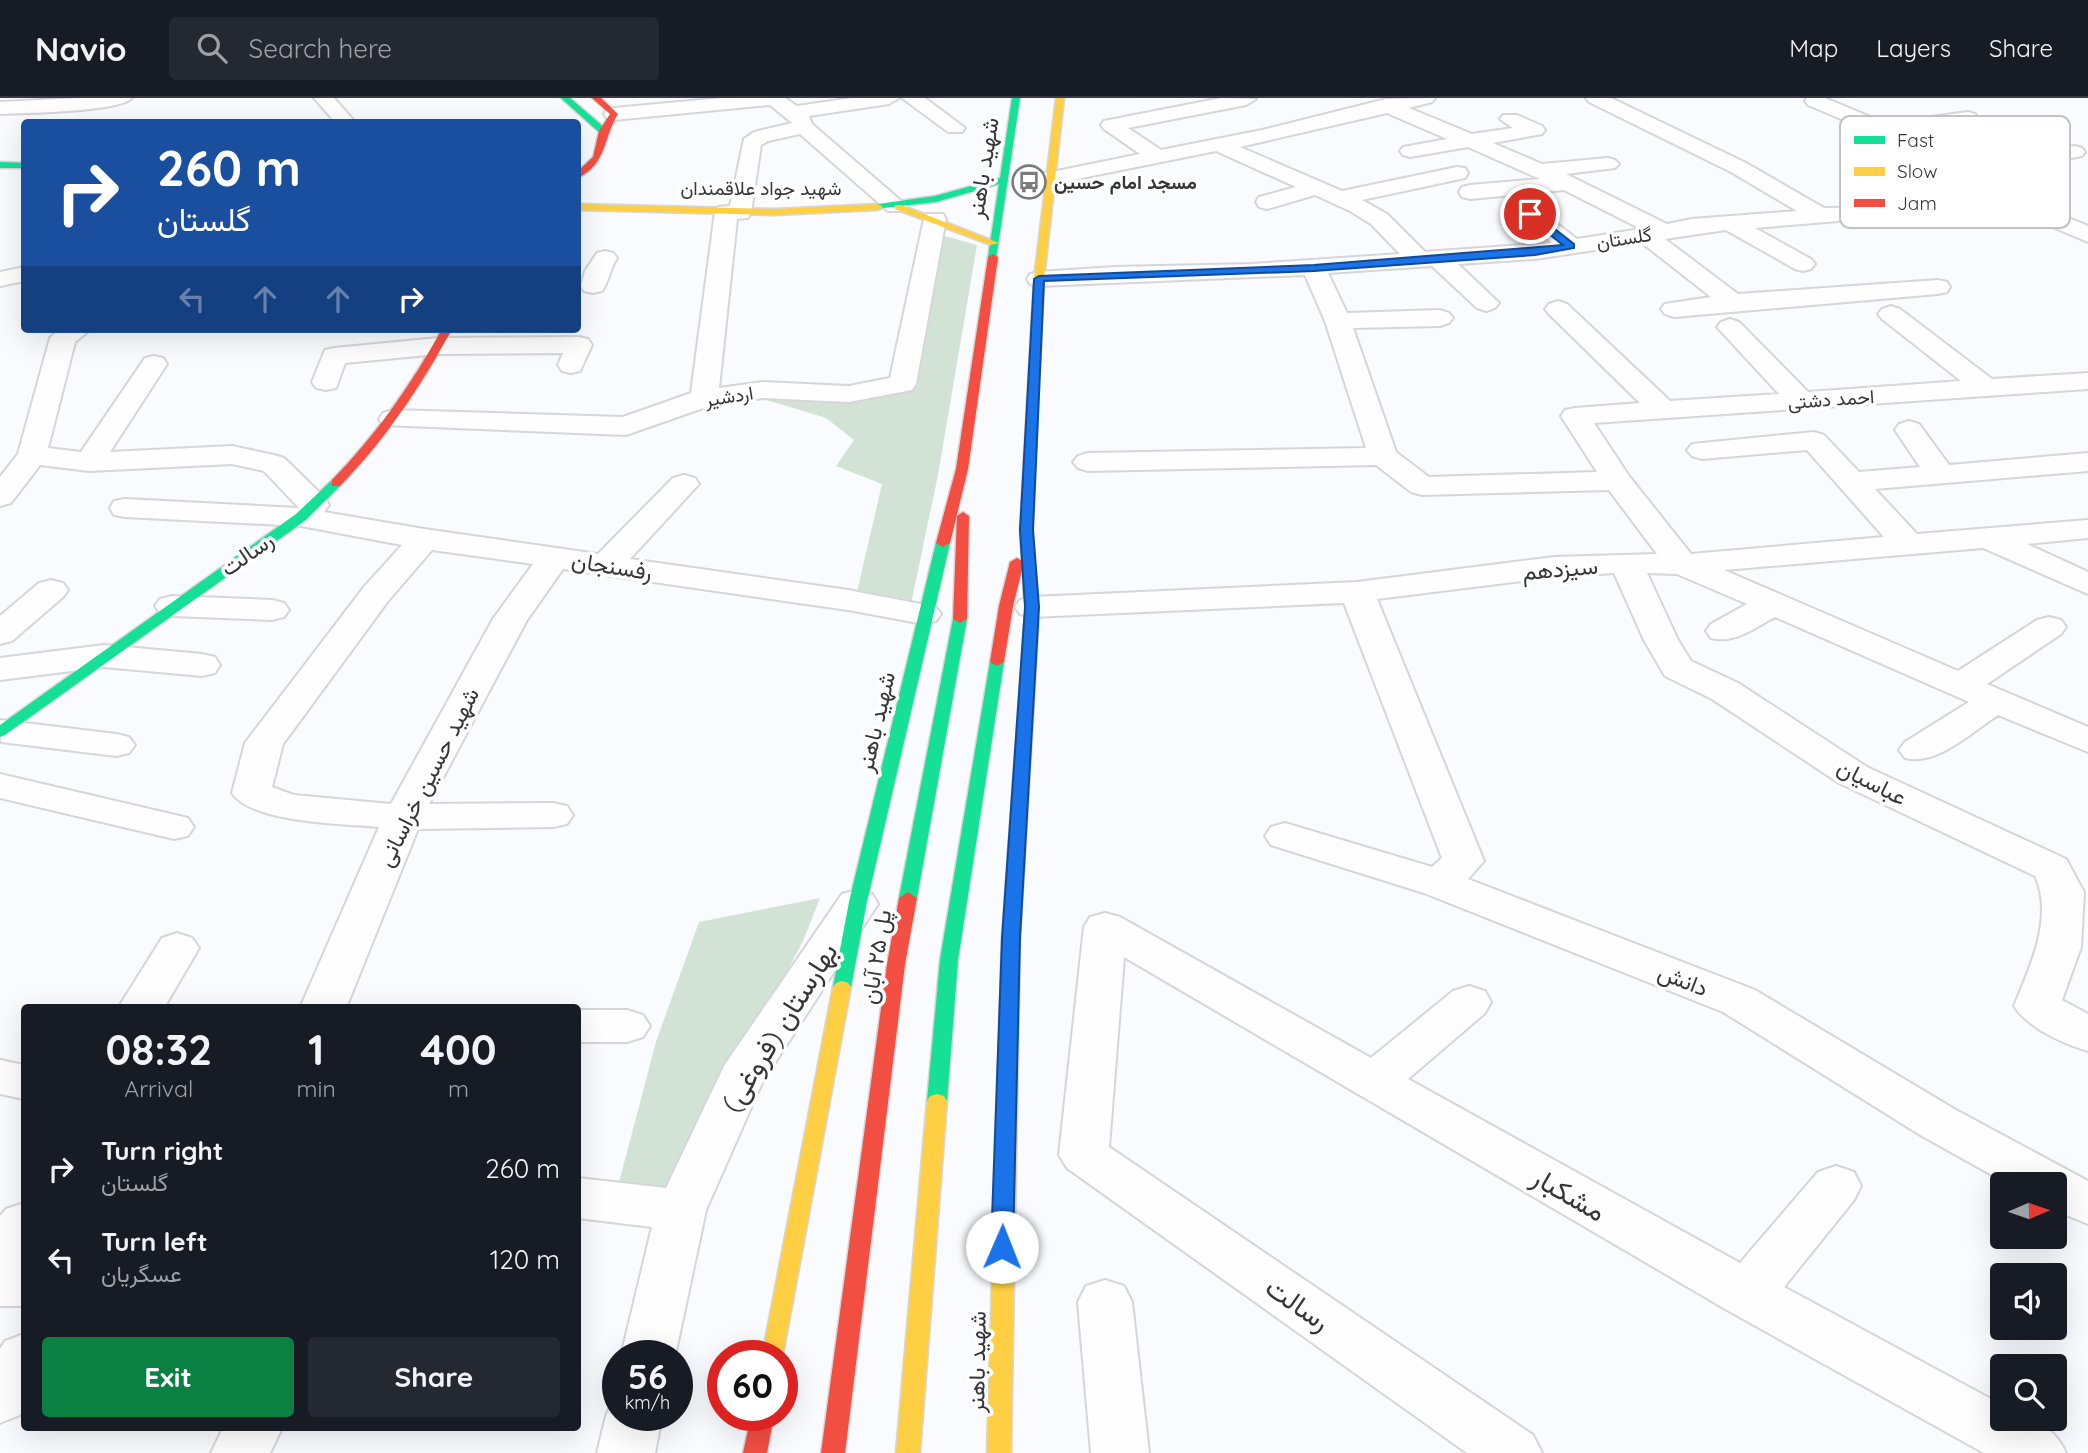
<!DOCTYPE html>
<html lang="en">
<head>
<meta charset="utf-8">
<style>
  :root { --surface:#171b24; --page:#242831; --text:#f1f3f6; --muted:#9ea1a6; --line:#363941; --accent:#0b8043 }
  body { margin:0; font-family:Quicksand,Vazirmatn,sans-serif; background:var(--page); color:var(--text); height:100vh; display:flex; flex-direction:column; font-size:26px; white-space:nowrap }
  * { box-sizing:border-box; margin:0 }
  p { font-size:23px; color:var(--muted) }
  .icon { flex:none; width:38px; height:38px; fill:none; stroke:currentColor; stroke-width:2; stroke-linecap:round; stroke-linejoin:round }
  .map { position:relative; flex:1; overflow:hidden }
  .panel { position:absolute; left:21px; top:906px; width:560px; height:427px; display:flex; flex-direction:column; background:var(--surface); border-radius:7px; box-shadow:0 7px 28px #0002 }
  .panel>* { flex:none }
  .hud { position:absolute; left:21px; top:21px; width:560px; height:214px; border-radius:7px; box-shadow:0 7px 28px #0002; background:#1a4fa0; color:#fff; overflow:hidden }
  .needle { width:46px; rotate:88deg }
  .buttons { position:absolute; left:1990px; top:1074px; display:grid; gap:14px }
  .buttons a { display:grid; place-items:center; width:77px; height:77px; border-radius:7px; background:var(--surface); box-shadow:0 7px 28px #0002; font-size:35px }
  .speed { position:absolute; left:602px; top:1242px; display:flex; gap:14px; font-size:35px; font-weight:700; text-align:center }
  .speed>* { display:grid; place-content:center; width:91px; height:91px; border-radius:50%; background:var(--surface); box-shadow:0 7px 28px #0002; line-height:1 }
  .speed small { font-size:18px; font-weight:400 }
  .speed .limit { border:10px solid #d22; background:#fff; color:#111 }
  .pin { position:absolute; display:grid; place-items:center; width:60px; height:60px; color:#fff; margin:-30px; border:4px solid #fff; border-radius:50%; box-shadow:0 2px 7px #0007 }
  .me { position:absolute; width:77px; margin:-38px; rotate:1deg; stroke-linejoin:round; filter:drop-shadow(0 0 5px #0008) }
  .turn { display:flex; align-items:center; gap:24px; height:147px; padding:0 21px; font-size:32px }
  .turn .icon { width:91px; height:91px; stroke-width:2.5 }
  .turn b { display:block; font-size:49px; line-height:60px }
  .lanes { display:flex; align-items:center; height:66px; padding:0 21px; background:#0003; justify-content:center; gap:35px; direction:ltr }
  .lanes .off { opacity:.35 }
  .eta { display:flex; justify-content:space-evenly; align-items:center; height:119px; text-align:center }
  .eta b { font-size:42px; font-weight:700; line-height:49px }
  .button { display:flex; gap:14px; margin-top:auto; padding:14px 21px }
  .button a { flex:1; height:80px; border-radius:7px; background:var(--accent); color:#fff; font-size:28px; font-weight:700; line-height:80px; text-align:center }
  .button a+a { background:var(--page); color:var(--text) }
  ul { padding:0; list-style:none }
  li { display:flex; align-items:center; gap:21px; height:91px; padding:0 21px }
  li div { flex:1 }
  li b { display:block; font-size:26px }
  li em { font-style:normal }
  header { display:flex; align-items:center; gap:42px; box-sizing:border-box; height:98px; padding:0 35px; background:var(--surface); border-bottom:2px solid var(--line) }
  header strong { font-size:33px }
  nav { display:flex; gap:38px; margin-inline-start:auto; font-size:24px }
  .search { width:490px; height:63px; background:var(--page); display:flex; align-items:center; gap:18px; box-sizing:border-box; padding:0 24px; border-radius:7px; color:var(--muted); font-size:26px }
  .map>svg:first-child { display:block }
  .forest { fill:#d2e3d6 }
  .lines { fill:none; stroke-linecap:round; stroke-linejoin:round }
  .street-casing { stroke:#d6d6d9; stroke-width:4 }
  .fast-casing { stroke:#d6d6d9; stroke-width:3 }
  .slow-casing { stroke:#d6d6d9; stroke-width:3 }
  .jam-casing { stroke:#d6d6d9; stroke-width:3 }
  .street { fill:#fefeff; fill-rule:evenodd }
  .fast { fill:#16e098; fill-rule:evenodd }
  .slow { fill:#ffcf43; fill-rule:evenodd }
  .jam { fill:#f24e42; fill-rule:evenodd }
  .route { fill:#1a73e8; stroke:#114b97; stroke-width:2 }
  .labels { text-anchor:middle; stroke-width:7; stroke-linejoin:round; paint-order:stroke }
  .far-poi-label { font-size:19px; font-weight:bold; fill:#363639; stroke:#fff; text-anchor:start }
  .far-street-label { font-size:19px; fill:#363639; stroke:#fff }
  .street-label { font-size:23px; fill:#363639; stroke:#fff }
  .near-street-label { font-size:28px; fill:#363639; stroke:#fff }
  .key { fill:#fff; stroke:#c3c3c4; stroke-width:2 }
  .key-label { font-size:19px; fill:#363639 }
</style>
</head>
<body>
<header>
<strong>Navio</strong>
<div class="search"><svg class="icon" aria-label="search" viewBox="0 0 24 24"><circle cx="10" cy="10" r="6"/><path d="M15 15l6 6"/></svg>Search here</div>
<nav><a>Map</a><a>Layers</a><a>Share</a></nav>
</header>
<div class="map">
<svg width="2088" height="1355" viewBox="0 0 2088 1355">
  <rect width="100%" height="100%" fill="#fafbfe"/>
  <g class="forest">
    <path d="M934,135L977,147L938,377L911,506L856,498L882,386L836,368L854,342L826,320L763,301H867L909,293L922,243Z"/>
    <path d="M820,800L804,841L673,1091L618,1088L656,944L699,824Z"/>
  </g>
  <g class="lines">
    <defs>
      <g id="street">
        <path d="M80,0H132C120,14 22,15 0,16V4Z"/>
        <path d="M314,0H334L355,24H335Z"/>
        <path d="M722,0H785L797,8L852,0H899L889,6L809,18L812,26L907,108L904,113H888L800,36L768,43L761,47L751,115L748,120L737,121L719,290L763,284L849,288L890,280L924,121L927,116H943L946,121L916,286L912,292L849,304L763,300L709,308L626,337L383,327L379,321L383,315L393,312L623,319L691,295L715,114L718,109L730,108L744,41L754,34L792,25L770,7L614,22L607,20L604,16L607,12L614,10Z"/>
        <path d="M902,0H925L965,30L962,34H948Z"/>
        <path d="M1221,0L1256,1L1246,7L1128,30L1161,52L1262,32L1386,1L1435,0L1432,4L1409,10L1472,36L1513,30L1500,21L1503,17H1517L1542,28L1545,32L1542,36L1493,45L1542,66L1608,60L1615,62L1619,66L1615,70L1566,76L1667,126L1692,121L1797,113L1731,74L1589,4L1586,0H1611L1746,65L1824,110L2008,108L2037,111V107L2011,93L1808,7L1805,3L1807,0H1825L1885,25L1968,14L1975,16L1978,20L1975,24L1907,34L1980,64L2075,48L2082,50L2085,54L2082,58L2002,73L2056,99L2059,104V116L2088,128V144L2043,125L2008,122L1839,123L1755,130L1811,161L1815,166L1811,171L1803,173L1795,171L1726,132L1665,141L1738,196L1938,182L1947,184L1950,189L1947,194L1938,196L1674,219L1665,216L1661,211L1665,206L1711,199L1642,145L1535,161L1458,166L1499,205L1495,210L1486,213L1477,210L1432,168L1328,175L1347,215L1440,212L1449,215L1453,220L1449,225L1440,228L1353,230L1396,354L1429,379L1597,374L1561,318L1565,312L1575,310L1640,305L1549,216L1545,211L1549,206L1558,203L1567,206L1670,303L1779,296L1717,229L1721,224L1730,221L1739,224L1808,294L1961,283L1882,221L1878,216L1882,211L1891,208L1900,211L1992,281L2088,275V291L1594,325L1629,378L1691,456L1884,439L1807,352L1702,361L1692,358L1687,352L1692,346L1814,334L1824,337L1859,374L1920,369L1895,332L1899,326L1909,323L1919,326L1949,367L2088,355V373L1875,391L1917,436L2088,422V440L2027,446L2088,474V496L1983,450L1724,472L1958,573L2037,522L2049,519L2061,522L2066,529L2061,536L1987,586L2088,629V654L1998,617C1972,634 1937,668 1905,660L1899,652L1905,644L1969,604L1775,519C1754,530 1735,546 1711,540L1706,533L1711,526L1747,506L1677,476L1647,475L1678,542L1691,563L1738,585L1867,669L2066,761L2084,794L2081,849L2062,902L2088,916V953C2064,946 2028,930 2014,908C2030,869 2054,819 2035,778L1839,685L1712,601L1665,578L1644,542L1614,475L1554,479L1377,501L1484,763L1468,781L1755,892L1956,1012L2088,1083V1126L2054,1112V1087H2010L1922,1038L1723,914L1424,795L1271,747L1265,738L1271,729L1285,725L1432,769L1442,760L1344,505L1032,519L1020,516L1015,509L1020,502L1032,499L1357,484L1554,459L1657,456L1609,392L1422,397L1411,394L1376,367L1088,373L1078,370L1073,364L1078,358L1088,355L1366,350L1325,223L1305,177L1039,188L1030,186L1027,181L1030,176L1039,174L1115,169L1252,166L1400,156L1371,126L1350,113L1315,97L1267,111L1259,109L1256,104L1259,99L1296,89L1216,53L1052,86L1044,85L1041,80L1044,75L1052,74L1140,56L1104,31L1101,27L1104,23ZM1387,15L1447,41L1403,49L1400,53L1403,57L1410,59L1468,49L1540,81L1470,87L1462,89L1459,94L1462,99L1470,101L1564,92L1641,131L1577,141L1538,111H1522L1519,116L1552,145L1425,154L1387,116L1362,102L1465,80L1468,75L1465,70L1457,69L1342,93L1240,49Z"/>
        <path d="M605,153L613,155L617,160C610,171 609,183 602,193L593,195L584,193L581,188L585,173L597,155Z"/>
        <path d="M24,169V183L0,188V174Z"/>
        <path d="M60,231H91L75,244L48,350L81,354L145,260L154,258L163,260L167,266L110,354L232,348L274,357L284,360L325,400L329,407L324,414L424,431L598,456L673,380L684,377L695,380L699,386L630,461L848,492L936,509L941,516L936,523L924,526L848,512L563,471L527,522L429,706L553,705L567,708L573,717L567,726L553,729L418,731L346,910H300L379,729C343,726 252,725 232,695L245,645L364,489L402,447L301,428L125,419L114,417L110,410L114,403L125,401L299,410L264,373L232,366L89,373L40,367L11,405L0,408V379L18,356L50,240ZM432,452L533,466L493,521L391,706L294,697L272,689L283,646L388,503Z"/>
        <path d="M579,239L588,241L592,247L580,273L571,275L562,273L558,267L563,255L438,256L345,265L336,290L326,292L316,290L312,284L325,252L334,250L438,240Z"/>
        <path d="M51,482L63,485L68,492L63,499L12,543L0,546V518L39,485Z"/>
        <path d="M172,498L272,502L284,505L289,512L284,519L272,522L172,518L160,515L155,508L160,501Z"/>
        <path d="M104,547L202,556L215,559L220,567L215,575L202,578L104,569L0,582V560Z"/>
        <path d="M0,622L116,636L129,639L135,647L129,655L116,658L1,644Z"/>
        <path d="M0,676L188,720L194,729L188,738L174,741L0,700Z"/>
        <path d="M857,792L872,796L878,806L762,985L706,1112L675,1258H621L652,1129L578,1120V1080L666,1090L724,968L842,796Z"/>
        <path d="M1105,815L1120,819L1371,960L1453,893L1469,888L1485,893L1491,904L1485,915L1408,981L1740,1165L1818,1074L1836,1068L1854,1074L1861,1088L1854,1102L1784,1189L2002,1307V1321C2033,1321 2052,1325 2066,1355H1984L1727,1212L1124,859L1109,1049L1533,1337L1542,1355H1467L1067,1070L1059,1057L1084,829L1090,819Z"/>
        <path d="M177,835L192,840L199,850L164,910H118L162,840Z"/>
        <path d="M578,912H627L643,917L650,928L643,939L627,944H578Z"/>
        <path d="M0,962L24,967V1001L0,996Z"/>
        <path d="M24,1105V1208H0V1118L6,1111Z"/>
        <path d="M1105,1182L1124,1188L1132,1204L1149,1355H1091L1078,1204L1086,1188Z"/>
        <path d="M24,1236V1309L20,1317L0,1325V1251L5,1243Z"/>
        <path d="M618,1299V1318H662L655,1355H597L606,1318L614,1300Z"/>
        <path d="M223,1330H282L270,1355H211Z"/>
      </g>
      <g id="fast">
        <path d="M561,0H570L606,31V35H600Z"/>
        <path d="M1012,0H1020L996,161L988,159L999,86L936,104L875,111L873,109L878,106L935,98L1000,80Z"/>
        <path d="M0,64L24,65V70H0Z"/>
        <path d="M336,381L342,385L340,388L306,422L5,637L0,639V627L296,416L332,382Z"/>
        <path d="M943,441L950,445L867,804L851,889L848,893H836L833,889L849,804L936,445Z"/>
        <path d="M1032,512L1039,516L1020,840L1017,1010L1014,1015L1007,1017L1000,1015L997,1010L1002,840L1025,516Z"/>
        <path d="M960,517L967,521L917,800L908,806L899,800L953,521Z"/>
        <path d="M997,560L1004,564L958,862L947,1003L944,1008L937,1010L930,1008L927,1003L940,862L990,564Z"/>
      </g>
      <g id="slow">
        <path d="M1056,0H1064L1044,181L1032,432L1039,516L1032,520L1025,516L1020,432L1034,181Z"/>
        <path d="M578,106L775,111L878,106L883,109L878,112L775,117L578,112Z"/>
        <path d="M895,107H901L999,145L991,147L895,111Z"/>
        <path d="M842,883L848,885L851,889L782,1262V1258H762L833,889L836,885Z"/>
        <path d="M937,996L944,998L947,1003L920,1355H896L927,1003L930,998Z"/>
        <path d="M1007,1003L1014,1005L1017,1010L1011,1355H987L997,1010L1000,1005Z"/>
      </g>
      <g id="jam">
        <path d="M592,0H601L618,16C602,42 608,64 578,80V73L593,59L599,33L610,16Z"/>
        <path d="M993,156L998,159L968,371L950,445L943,449L936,445L956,371L988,159Z"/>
        <path d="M442,231H452C421,288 386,341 340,388H332V382C376,337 411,287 442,231Z"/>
        <path d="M963,414L969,418L967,521L960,525L953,521L957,418Z"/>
        <path d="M1017,460L1024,464L1013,508L1004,564L997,568L990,564L999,508L1010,464Z"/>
        <path d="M908,794L917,800L905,866L845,1355H821L887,866L899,800Z"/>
        <path d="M751,1318H774L767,1355H743Z"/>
      </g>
    </defs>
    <use href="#street" class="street-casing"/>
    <use href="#fast" class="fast-casing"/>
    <use href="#slow" class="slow-casing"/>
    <use href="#jam" class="jam-casing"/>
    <use href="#street" class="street"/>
    <use href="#fast" class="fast"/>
    <use href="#slow" class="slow"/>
    <use href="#jam" class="jam"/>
  </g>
  <path class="route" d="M1526,114H1533L1574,146V150L1535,157L1314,173L1044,183L1033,432L1039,509L1020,840L1013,1149L1010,1155L1002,1158L995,1155L991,1149L1002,840L1025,509L1020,432L1034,181L1039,178L1314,167L1563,147L1526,118Z"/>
  <defs>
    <symbol id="bus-ring" viewBox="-11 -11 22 22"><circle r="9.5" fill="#fff" stroke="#7b7b7e" stroke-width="1.5"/><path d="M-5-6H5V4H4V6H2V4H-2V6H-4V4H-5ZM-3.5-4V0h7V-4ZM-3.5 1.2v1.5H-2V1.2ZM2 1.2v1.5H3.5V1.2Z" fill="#7b7b7e"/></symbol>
  </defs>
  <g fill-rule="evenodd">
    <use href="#bus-ring" x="1010" y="65" width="38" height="38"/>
  </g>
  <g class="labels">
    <g class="far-poi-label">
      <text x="1054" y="91">مسجد امام حسین</text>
    </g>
    <g class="far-street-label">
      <text x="761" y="97">شهید جواد علاقمندان</text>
      <text transform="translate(1624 140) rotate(-9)" y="7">گلستان</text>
      <text transform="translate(729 298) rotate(-9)" y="7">اردشیر</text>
      <text transform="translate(1831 301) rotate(-4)" y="7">احمد دشتی</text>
    </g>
    <g class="street-label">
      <text transform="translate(983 70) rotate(-81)" y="8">شهید باهنر</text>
      <text transform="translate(247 456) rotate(-35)" y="8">رسالت</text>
      <text transform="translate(612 468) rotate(9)" y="8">رفسنجان</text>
      <text transform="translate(1560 471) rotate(-5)" y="8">سیزدهم</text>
      <text transform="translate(876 624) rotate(-77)" y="8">شهید باهنر</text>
      <text transform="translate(428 679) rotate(-63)" y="8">شهید حسین خراسانی</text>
      <text transform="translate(1872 684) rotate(27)" y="8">عباسیان</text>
      <text transform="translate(876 859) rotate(-81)" y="8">پل ۲۵ آبان</text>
      <text transform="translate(1683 882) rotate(21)" y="8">دانش</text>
      <text transform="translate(977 1264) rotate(-89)" y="8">شهید باهنر</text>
    </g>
    <g class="near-street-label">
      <text transform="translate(779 929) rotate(-58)" y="10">بهارستان (فروغی)</text>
      <text transform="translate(1569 1096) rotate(30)" y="10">مشکبار</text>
      <text transform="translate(1298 1206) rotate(35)" y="10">رسالت</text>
    </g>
  </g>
  <rect x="1840" y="18" width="230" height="112" rx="10" class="key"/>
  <rect x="1854" y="38" width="31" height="8" fill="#16e098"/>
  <rect x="1854" y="69" width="31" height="9" fill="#ffcf43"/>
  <rect x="1854" y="101" width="31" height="8" fill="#f24e42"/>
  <g class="key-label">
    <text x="1897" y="49">Fast</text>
    <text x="1897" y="80">Slow</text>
    <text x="1897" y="112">Jam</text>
  </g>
</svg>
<div class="buttons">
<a><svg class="needle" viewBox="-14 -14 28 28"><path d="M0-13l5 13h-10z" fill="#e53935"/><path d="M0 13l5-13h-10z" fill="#9ea1a6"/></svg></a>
<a><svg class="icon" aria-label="sound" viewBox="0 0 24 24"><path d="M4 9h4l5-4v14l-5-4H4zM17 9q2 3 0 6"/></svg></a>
<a><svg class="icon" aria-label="search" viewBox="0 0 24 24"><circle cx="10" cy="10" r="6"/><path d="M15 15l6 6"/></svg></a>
</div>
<div class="speed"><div>56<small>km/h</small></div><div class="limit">60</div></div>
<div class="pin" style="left:1530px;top:116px;background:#d93025"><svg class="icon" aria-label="arrive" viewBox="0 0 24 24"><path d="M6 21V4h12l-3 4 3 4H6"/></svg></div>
<svg class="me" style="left:1002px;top:1149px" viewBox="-20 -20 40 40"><circle r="19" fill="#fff"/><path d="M0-13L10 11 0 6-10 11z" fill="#1a73e8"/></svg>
<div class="hud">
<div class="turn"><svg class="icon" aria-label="right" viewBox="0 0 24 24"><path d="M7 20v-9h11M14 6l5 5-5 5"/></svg><div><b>260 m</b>گلستان</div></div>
<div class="lanes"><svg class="icon off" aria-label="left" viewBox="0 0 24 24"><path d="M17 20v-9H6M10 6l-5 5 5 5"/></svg><svg class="icon off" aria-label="ahead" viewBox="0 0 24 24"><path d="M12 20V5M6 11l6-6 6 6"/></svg><svg class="icon off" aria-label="ahead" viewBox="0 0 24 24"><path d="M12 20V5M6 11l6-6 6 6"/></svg><svg class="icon" aria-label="right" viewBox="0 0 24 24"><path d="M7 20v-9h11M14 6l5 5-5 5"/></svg></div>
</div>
<section class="panel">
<div class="eta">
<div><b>08:32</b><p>Arrival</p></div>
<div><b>1</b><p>min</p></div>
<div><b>400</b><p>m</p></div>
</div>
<ul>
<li><svg class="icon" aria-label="right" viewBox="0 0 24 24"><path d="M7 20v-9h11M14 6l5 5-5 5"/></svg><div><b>Turn right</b><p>گلستان</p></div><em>260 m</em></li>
<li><svg class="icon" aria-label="left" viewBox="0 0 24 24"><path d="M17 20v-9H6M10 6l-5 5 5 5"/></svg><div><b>Turn left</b><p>عسگریان</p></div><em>120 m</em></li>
</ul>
<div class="button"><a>Exit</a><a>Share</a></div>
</section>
</div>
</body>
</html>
